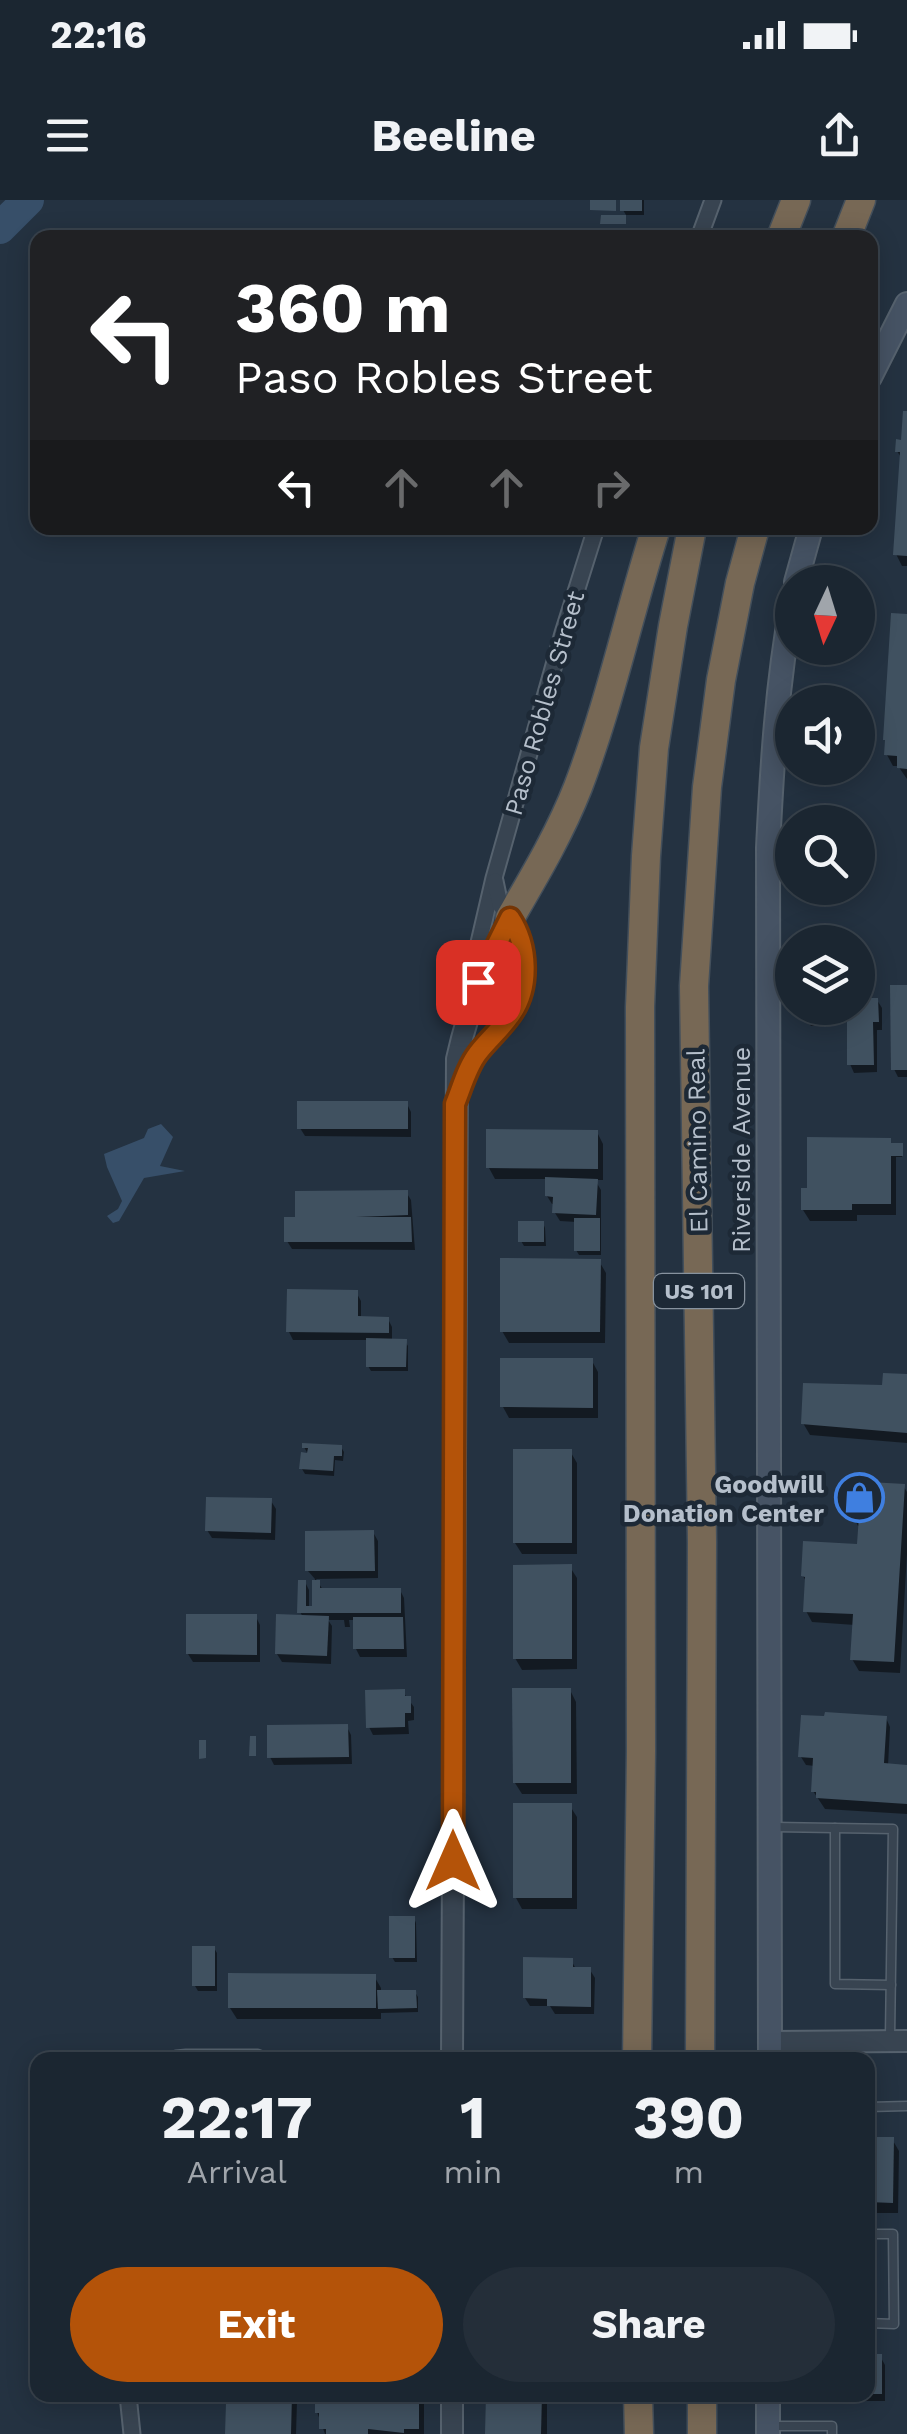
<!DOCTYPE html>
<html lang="en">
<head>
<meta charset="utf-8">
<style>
  :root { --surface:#1b2631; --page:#242e39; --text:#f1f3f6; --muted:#a0a5ab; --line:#39434d; --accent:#b45309 }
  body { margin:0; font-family:"Work Sans",sans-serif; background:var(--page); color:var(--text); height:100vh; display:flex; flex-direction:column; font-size:38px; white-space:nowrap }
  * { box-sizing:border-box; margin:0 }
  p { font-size:32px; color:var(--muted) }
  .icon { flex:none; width:55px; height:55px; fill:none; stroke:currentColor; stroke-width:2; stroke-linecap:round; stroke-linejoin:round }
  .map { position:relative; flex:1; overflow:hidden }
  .drawer { position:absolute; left:30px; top:1852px; width:845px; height:350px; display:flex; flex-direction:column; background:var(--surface); border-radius:20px; box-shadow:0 5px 25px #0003,0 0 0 2px var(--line) }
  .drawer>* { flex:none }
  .banner { position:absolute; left:30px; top:30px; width:848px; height:305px; border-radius:20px; box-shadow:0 5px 25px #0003,0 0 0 2px var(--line); background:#202124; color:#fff; overflow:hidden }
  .needle { width:65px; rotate:184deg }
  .fabs { position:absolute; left:775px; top:365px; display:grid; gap:20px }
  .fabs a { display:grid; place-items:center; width:100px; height:100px; border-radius:50%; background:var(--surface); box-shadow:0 5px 25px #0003,0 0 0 2px var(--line); font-size:50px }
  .pin { position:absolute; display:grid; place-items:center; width:85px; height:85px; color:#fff; margin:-42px; border-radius:20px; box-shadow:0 5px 15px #0006 }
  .me { position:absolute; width:110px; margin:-55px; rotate:0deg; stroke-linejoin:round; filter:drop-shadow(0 0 8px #0008) }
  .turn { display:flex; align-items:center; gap:35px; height:210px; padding:0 40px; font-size:45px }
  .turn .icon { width:130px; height:130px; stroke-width:2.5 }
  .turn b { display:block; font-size:70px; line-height:85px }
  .lanes { display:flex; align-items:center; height:95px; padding:0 40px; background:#0003; justify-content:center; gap:50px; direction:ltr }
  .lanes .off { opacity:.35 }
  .eta { display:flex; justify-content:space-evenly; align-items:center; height:170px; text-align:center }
  .eta b { font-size:60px; font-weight:700; line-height:70px }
  .action { display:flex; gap:20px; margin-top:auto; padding:20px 40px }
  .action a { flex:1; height:115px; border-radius:60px; background:var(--accent); color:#fff; font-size:40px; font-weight:700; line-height:115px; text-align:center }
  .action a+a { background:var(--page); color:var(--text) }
  .status { display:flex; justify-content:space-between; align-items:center; height:70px; padding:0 50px; background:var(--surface); direction:ltr }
  .status svg { height:28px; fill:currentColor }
  header { display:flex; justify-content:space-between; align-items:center; height:130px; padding:0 40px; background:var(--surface); font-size:45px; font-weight:700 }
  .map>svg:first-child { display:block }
  .water { fill:#374f69 }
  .shadow { fill:#0007 }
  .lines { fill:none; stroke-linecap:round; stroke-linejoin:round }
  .river { stroke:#374f69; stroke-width:32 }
  .building { fill:#405160 }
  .service-casing { stroke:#56626e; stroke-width:11 }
  .minor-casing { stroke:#56626e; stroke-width:19 }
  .tertiary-casing { stroke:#56626e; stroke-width:24 }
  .secondary-casing { stroke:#56626e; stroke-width:26 }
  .motorway-casing { stroke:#434f5b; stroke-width:31 }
  .service { stroke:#384451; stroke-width:8 }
  .minor { stroke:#384451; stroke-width:15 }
  .tertiary { stroke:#384451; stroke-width:20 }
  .secondary { stroke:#465364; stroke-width:22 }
  .motorway { stroke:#776855; stroke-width:28 }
  .route-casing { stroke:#753606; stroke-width:25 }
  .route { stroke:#b45309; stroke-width:18 }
  .labels { text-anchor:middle; stroke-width:9; stroke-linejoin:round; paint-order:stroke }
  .shield { fill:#1d2936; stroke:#87929e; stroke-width:2.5 }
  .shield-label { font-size:22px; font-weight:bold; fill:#b5bfcb }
  .street-label { font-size:25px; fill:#b5bfcb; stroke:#1d2936 }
  .poi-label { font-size:25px; font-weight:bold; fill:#b5bfcb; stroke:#1d2936; text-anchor:end }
</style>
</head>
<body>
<div class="status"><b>22:16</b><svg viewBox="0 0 49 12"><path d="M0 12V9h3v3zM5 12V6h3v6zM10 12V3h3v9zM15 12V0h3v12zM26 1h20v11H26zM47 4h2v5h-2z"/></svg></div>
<header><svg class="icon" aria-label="menu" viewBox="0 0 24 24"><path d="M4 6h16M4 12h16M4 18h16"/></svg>Beeline<svg class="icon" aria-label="share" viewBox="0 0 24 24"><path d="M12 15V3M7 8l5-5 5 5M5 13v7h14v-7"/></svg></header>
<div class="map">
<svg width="907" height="2234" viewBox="0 0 907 2234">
  <rect width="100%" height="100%" fill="#243241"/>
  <path class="water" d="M161,924L173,937L160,966L185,971L144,978L119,1021L113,1023L107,1016L118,1009L122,1001L107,967L104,954L144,938L148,929Z"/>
  <g class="shadow">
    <path d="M623,0H644V15H626L623,10Z"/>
    <path d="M907,214V366H902L896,354L902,259L897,251L903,242Z"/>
    <path d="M907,417V579L898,566H893L887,555Z"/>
    <path d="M907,788V877H898L894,869Z"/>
    <path d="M858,800H877L882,808V830H877V872L854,873L850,864L849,808H858Z"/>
    <path d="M808,808H825V826H811L808,821Z"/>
    <path d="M407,904L411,912V937L305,936L300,928Z"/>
    <path d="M597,932L603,944V980H595L601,990V1055H579L576,1050V1022L560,1021L555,1013V1004H552L547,996L548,979H495L489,968Z"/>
    <path d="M892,945L902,947V957H896V1015H857V1021H810L803,1010Z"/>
    <path d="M406,992L411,1000L415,1050L292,1049L287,1041Z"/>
    <path d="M543,1023L545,1028L546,1046H524L521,1041Z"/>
    <path d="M599,1061L606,1073L605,1143H509L502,1131Z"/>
    <path d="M356,1092L361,1101V1119H388L392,1127V1141H405L408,1146V1171H371L368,1166L369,1140H293L289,1132Z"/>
    <path d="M592,1161L598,1172V1218H509L503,1207Z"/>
    <path d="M907,1177V1243L810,1235L803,1223Z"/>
    <path d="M304,1247H341L344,1252L343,1261L335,1260L334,1276L305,1274L302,1269L309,1256Z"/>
    <path d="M570,1251L577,1263V1354H522L515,1343Z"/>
    <path d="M904,1287L907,1292V1354L900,1473L859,1471L852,1459L855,1425L812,1422L806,1411L807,1383L803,1376L860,1347L861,1326H858L852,1314Z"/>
    <path d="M271,1301L276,1309L275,1340L212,1338L207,1330Z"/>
    <path d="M373,1332L378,1341V1378L316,1379L323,1390H400L404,1398L407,1457H360L356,1449V1420H349L350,1427H345L344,1420H328L332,1426L331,1464L282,1462L277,1454L303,1417L300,1412L305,1382L309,1390V1409H314L315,1379L308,1371Z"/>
    <path d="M570,1367L577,1378V1469L522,1470L515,1458Z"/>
    <path d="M256,1417L260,1425V1462H193L188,1454Z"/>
    <path d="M570,1490L576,1502L577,1594H522L515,1583Z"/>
    <path d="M403,1492L414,1507V1520L408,1521L409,1534L373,1535L369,1527Z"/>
    <path d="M886,1518L890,1527L888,1566L907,1567V1614L825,1609L813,1591L815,1566L806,1565L801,1557Z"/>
    <path d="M347,1527L351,1535L352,1564L274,1565L270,1557Z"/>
    <path d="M570,1606L577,1617V1709H522L516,1698Z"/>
    <path d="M414,1718L416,1723L417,1762H395L392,1757Z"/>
    <path d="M214,1748L217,1753V1791H198L195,1786Z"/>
    <path d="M571,1760L576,1769L590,1770L595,1778L594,1814H555L550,1806H530L525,1798Z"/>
    <path d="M374,1776L381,1788V1793L415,1792L418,1797V1812L381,1813V1819H237L230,1808Z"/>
    <path d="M868,1939H892L899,1951L898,2013H868Z"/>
    <path d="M880,2156L885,2165V2201H814L810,2195H868V2157Z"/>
    <path d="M244,2195H293L297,2202L296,2234H228L244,2205Z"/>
    <path d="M323,2195H421L424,2201V2234H325L317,2212L323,2205Z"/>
    <path d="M488,2195H544L547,2199V2234H488Z"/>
  </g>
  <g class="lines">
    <path class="river" d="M0,28L28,0"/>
  </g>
  <g class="building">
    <path d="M590,0H616V11L590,10Z"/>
    <rect x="620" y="0" width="22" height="11"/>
    <path d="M601,15H626V24H600Z"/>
    <path d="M903,211H907V356L893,355L900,252H895L896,239L901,240Z"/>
    <path d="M891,413L907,414V569L897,568V556L884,555L885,540H883Z"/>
    <rect x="801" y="618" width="29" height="4"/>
    <path d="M890,785H907V870H891Z"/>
    <path d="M858,798H878L879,822H873L874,865H847V808H858Z"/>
    <rect x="805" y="808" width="19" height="14"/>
    <rect x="297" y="901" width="111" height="28"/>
    <path d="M486,929L598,930V969L486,968Z"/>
    <path d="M807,937L891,938V943H903V956H891V1004H852V1010H801V988H807Z"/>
    <path d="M545,977L598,979L596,1015L552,1013L553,997L545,996Z"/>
    <path d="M408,990V1015L356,1017H411L412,1042H284V1017H295V991Z"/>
    <rect x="574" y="1018" width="26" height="33"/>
    <rect x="518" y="1021" width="26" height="21"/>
    <path d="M500,1058L601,1059L600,1132H500Z"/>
    <path d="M287,1089L358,1090V1116L389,1117V1133L286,1132Z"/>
    <path d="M366,1138L407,1139L406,1167H366Z"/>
    <path d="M500,1158H593V1208L500,1207Z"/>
    <path d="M883,1173L907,1174V1233L801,1224L803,1183L882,1185Z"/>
    <path d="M302,1243L342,1245V1256H334L333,1271L299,1269L301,1252L307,1253L308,1248H302Z"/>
    <rect x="513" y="1249" width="59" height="94"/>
    <path d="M851,1281L905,1284L894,1462L850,1460L853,1414L803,1412L805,1377L801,1376L803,1341L857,1344L859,1316L849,1315Z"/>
    <path d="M206,1297L272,1298L271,1333L205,1331Z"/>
    <path d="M374,1330L375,1371H305V1331Z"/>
    <path d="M572,1364V1459H513V1365Z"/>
    <path d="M298,1380H306V1406H312V1380H320V1388H401V1413H297Z"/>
    <path d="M186,1414H257V1455L186,1454Z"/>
    <path d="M276,1414L329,1416L327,1456L275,1454Z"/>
    <path d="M353,1417H403L404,1449H353Z"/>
    <path d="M512,1488H571V1583H513Z"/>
    <path d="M405,1489V1496H411V1513H405V1527L366,1528L365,1490Z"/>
    <path d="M825,1512L887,1516L884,1563L907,1565V1604L816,1598V1592H811L813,1558L798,1557L801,1515L824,1516Z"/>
    <path d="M348,1524L349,1557L267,1558V1525Z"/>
    <path d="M250,1536H256V1556H249Z"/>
    <path d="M199,1540H206V1558L199,1559Z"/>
    <rect x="513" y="1603" width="59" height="95"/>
    <rect x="389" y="1716" width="26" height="42"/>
    <rect x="192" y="1746" width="23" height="40"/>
    <path d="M523,1757L573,1758V1767H591V1807L547,1806V1799L523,1798Z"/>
    <path d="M228,1773L376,1774V1808H228Z"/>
    <path d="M377,1790H416L417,1808L378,1809Z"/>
    <path d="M868,1937H894L893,2003L868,2002Z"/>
    <rect x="868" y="2154" width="14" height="40"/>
    <path d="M241,2195H292L291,2234H225L226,2203H241Z"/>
    <path d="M320,2195H419V2229H404V2233L368,2229V2234H326V2229H319V2213H315V2203H320Z"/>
    <path d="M486,2195H542L541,2234H485Z"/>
  </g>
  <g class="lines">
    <defs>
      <g id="service">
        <path d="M775,1627L893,1629L890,1837"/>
        <path d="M835,1628V1784L891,1785"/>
        <path d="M168,1860L176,1855L186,1854H258L273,1860"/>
        <path d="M868,1907L907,1906"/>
        <path d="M868,2034H893L894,2124L868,2123"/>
        <path d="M769,2226H832V2234"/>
      </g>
      <g id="minor">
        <path d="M699,38L713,0"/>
        <path d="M465,803L494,678L563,433L596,328"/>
        <path d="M460,891L476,855L509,817L519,803L523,787L525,765L520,733L500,705L495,681"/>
        <path d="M128,2195L132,2234"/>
      </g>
      <g id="tertiary">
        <path d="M770,1842L907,1841"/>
        <path d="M452,1860L457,859C469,805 485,767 510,718"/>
        <path d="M452,2234V2195"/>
      </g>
      <g id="secondary">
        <path d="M870,177L907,104"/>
        <path d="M796,382L811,328"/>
        <path d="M770,1860L768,648C772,565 777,484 792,402"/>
        <path d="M768,2234V2195"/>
      </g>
      <g id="motorway">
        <path d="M781,38L796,0"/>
        <path d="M846,38L861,0"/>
        <path d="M510,718C535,675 560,633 578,587C610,503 629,413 656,328"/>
        <path d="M637,1860L641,1551L640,807L646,656L654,548L673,426L692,328"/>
        <path d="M700,1860L702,1342L694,786L707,587L721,480L740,383L755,328"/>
        <path d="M638,2195L639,2234"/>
        <path d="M702,2195V2234"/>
      </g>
    </defs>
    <use href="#service" class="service-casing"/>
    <use href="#minor" class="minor-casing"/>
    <use href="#tertiary" class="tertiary-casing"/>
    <use href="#secondary" class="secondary-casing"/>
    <use href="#motorway" class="motorway-casing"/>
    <use href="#service" class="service"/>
    <use href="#minor" class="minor"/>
    <use href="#tertiary" class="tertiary"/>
    <use href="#secondary" class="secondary"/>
    <use href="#motorway" class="motorway"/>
  </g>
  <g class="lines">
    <defs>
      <path id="route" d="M453,1661L455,904C462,887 467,867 478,853C488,840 501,829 510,816C531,788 528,745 510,718L478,782"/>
    </defs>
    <use href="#route" class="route-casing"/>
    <use href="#route" class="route"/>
  </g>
  <defs>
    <symbol id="shop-ring" viewBox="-11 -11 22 22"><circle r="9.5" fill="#1d2936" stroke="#3f7fe0" stroke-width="1.5"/><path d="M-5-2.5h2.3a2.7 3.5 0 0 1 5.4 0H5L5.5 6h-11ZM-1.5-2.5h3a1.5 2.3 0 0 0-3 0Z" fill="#3f7fe0"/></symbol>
  </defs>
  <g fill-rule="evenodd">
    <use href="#shop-ring" x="832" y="1270" width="55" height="55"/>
  </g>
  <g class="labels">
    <rect class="shield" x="654" y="1074" width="90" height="34" rx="8"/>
    <g class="shield-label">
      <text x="699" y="1099">US 101</text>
    </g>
    <g class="street-label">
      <text transform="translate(544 503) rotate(-74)" y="9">Paso Robles Street</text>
      <text transform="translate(697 941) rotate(-91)" y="9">El Camino Real</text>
      <text transform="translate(741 950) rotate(-90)" y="9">Riverside Avenue</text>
    </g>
    <g class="poi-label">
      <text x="824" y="1293">Goodwill<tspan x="824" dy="29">Donation Center</tspan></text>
    </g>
  </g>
</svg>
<div class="fabs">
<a><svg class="needle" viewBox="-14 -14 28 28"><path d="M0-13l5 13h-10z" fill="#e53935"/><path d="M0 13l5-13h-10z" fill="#a0a5ab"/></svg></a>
<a><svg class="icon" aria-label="sound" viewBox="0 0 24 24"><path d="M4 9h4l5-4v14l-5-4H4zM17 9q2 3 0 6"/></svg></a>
<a><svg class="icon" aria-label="search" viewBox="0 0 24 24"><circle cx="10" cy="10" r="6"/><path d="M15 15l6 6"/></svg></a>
<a><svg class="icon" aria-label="layers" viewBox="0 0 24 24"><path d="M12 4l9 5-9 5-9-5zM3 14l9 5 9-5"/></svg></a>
</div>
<div class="pin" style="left:478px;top:782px;background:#d93025"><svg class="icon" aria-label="arrive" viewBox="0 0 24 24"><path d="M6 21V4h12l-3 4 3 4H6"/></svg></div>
<svg class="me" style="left:453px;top:1661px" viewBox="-20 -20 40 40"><path d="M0-17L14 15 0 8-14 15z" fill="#b45309" stroke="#fff" stroke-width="4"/></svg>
<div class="banner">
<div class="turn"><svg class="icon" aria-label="left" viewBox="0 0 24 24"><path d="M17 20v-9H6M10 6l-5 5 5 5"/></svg><div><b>360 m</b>Paso Robles Street</div></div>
<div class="lanes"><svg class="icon" aria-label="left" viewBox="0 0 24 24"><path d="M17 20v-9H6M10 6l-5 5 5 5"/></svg><svg class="icon off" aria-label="ahead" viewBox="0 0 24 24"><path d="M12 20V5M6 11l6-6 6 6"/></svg><svg class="icon off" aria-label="ahead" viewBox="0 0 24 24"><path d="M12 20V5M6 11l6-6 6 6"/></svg><svg class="icon off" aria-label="right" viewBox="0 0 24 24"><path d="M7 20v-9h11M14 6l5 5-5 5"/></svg></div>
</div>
<section class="drawer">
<div class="eta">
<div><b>22:17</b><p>Arrival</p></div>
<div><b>1</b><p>min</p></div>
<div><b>390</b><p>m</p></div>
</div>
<div class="action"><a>Exit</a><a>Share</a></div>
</section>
</div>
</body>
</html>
